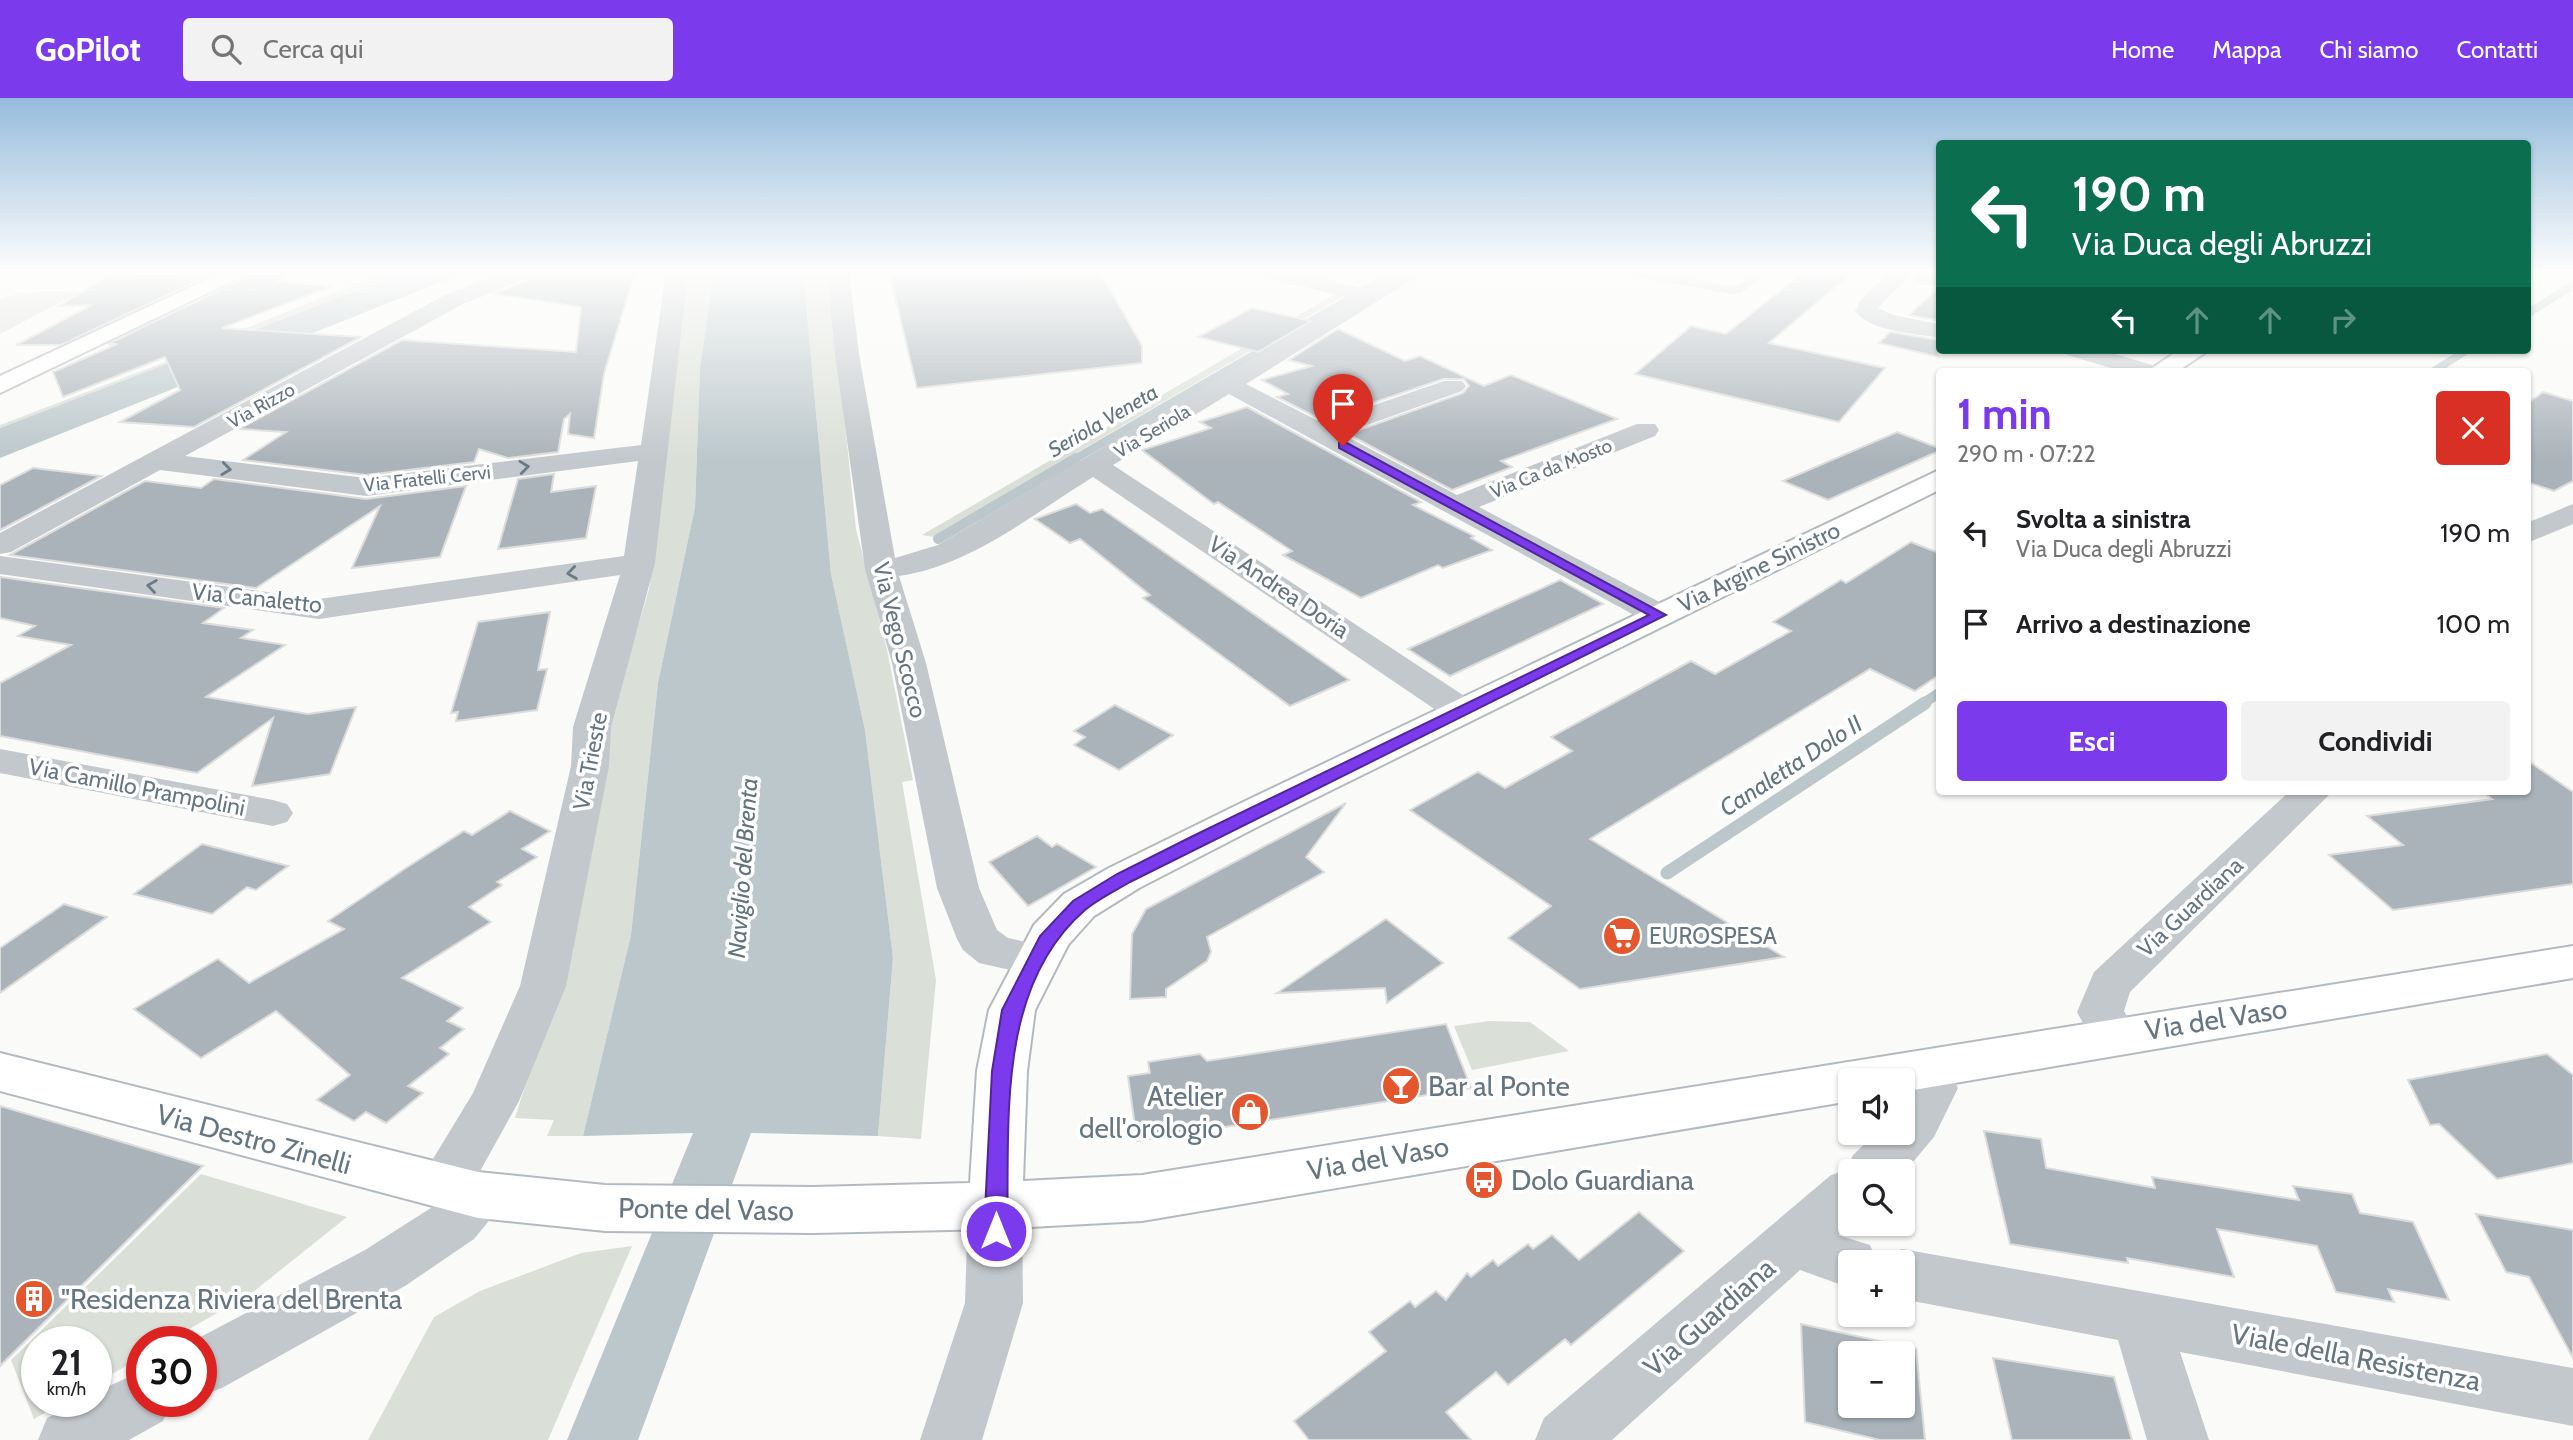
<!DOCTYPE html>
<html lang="it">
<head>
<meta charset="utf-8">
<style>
  :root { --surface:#fff; --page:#f2f2f2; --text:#202124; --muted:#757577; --accent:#7c3aed }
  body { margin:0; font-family:Cabin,sans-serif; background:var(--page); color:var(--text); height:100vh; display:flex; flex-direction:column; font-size:26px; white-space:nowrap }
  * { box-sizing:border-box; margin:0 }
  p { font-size:23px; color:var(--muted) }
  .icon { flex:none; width:38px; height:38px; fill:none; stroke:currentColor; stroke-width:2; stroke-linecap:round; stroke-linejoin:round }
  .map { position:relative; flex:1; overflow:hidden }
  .details { position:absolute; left:1936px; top:270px; width:595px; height:427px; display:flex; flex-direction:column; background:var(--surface); border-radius:7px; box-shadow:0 2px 5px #0004 }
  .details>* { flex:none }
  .top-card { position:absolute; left:1936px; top:42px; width:595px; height:214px; border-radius:7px; box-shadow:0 2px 5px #0004; background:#0b6e4f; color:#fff; overflow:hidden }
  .controls { position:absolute; left:1838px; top:970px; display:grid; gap:14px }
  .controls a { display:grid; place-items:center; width:77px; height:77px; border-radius:7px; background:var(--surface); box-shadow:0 2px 5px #0004; font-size:35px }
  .speed { position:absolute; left:21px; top:1228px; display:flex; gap:14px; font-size:35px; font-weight:700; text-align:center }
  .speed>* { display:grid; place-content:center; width:91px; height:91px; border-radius:50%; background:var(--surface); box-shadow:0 2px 5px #0004; line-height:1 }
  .speed small { font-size:18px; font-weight:400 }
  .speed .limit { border:10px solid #d22; background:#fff; color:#111 }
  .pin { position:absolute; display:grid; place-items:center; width:60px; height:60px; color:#fff; margin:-72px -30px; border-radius:50% 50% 50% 0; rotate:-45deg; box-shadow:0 0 7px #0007 }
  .pin .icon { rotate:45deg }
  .me { position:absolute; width:77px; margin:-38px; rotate:0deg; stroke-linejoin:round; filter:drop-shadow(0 0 5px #0008) }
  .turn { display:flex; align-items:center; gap:24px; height:147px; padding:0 21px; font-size:32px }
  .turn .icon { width:91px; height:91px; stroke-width:2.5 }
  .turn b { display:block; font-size:49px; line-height:60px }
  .lanes { display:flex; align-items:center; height:66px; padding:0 21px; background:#0003; justify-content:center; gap:35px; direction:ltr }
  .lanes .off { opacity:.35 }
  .round { display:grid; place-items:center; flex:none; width:74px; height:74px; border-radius:7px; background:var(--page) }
  .headline { display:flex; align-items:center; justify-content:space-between; height:119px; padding:0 21px }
  h1 { font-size:42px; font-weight:700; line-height:52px; color:var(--accent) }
  .action { display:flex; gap:14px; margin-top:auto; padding:14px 21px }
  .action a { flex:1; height:80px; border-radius:7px; background:var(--accent); color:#fff; font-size:28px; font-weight:700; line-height:80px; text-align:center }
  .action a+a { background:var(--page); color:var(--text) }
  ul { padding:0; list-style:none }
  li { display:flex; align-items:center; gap:21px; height:91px; padding:0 21px }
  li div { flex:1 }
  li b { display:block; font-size:26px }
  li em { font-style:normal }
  header { display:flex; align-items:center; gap:42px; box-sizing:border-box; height:98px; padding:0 35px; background:var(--accent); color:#fff }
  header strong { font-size:33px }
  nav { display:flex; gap:38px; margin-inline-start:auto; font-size:24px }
  .search { width:490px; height:63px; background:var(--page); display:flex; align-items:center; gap:18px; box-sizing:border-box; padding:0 24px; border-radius:7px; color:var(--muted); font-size:26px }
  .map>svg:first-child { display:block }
  .green { fill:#dadfd7 }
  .water { fill:#bbc7cb }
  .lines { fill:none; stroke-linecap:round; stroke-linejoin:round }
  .stream-far2 { stroke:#bbc7cb; stroke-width:8 }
  .stream-far1 { stroke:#bbc7cb; stroke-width:10 }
  .stream { stroke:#bbc7cb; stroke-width:13 }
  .building { fill:#aab3b9; stroke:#dcdcda; stroke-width:2; fill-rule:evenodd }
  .secondary-casing { stroke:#b3babf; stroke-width:4 }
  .primary-casing { stroke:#b5babe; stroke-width:4 }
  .minor { fill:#c3c8cc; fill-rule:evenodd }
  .secondary { fill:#fff; fill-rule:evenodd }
  .primary { fill:#fff; fill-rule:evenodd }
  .oneway { stroke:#6a7a87 }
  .route { fill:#7c3aed; stroke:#51269a; stroke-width:2 }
  .labels { text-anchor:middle; stroke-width:7; stroke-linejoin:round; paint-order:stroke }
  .far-street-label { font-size:19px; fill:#657683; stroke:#fff }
  .far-water-label { font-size:21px; font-style:italic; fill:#60757c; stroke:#fff }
  .street-label { font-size:23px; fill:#657683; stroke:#fff }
  .poi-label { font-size:23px; fill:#657683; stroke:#fff; text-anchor:start }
  .water-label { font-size:24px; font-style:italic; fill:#60757c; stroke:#fff }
  .near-street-label { font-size:28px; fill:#657683; stroke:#fff }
  .near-poi-label { font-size:28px; fill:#657683; stroke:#fff; text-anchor:start }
</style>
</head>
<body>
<header>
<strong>GoPilot</strong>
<div class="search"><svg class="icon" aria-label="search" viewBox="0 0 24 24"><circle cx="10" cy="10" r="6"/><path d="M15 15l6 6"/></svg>Cerca qui</div>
<nav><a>Home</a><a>Mappa</a><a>Chi siamo</a><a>Contatti</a></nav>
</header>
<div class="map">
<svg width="2573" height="1342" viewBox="0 0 2573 1342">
  <rect width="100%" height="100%" fill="#fafaf8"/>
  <g class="green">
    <path d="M387,174H405L0,330V327L236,237L239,233Z"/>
    <path d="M687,174H714L700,270L695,409L658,585L631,837L583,1038H547L554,1022L515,1020L580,812L611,620L649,491Z"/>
    <path d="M803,174H829L856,431L887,552L913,682L902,684L936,882L921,1041L878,1038L893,860L865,632L831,476Z"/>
    <path d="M82,193L0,236V201L22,195Z"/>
    <path d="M1335,196L1344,198L933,439L922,437Z"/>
    <path d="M1489,923L1530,924L1569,953L1472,972L1454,928Z"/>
    <path d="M201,1076L347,1119L253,1194L167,1244H142V1259L96,1285V1244H37V1304H64L34,1321L11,1262Z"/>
    <path d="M632,1148L548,1342H368L434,1219L480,1193L581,1155Z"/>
  </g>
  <g class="water">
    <path d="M405,174H466L0,360V330Z"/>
    <path d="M714,174H803L831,476L865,632L893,860L878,1038L751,1035L638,1342H567L693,1035L583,1038L631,837L658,585L695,409L700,270Z"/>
  </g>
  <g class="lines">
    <g class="stream-far2">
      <path d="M1635,174L1731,192L1741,190L1761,174"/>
      <path d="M1919,180L1939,184"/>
      <path d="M2527,216L2573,187"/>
      <path d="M2434,273L2467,252"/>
      <path d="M1073,362L1396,174"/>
    </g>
    <g class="stream-far1">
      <path d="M938,441L1076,360"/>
      <path d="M1922,606L1939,595"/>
    </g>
    <path class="stream" d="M1667,775L1925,605"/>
  </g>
  <g class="building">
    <path d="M115,174L177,177L195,184L61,247H16L92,207L59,208Z"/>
    <path d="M537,174H635L604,276L594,340L568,336L570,316L564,321L558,354L508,360L479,351L474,364L366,377L243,362L286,334L239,331L402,242L576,254L581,209L494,196L533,180Z"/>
    <path d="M889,174H1100L1142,248V265L917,290Z"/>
    <path d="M1804,174H1853L1769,245L1885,270L1839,324L1635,276L1691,228L1726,236Z"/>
    <path d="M292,175L278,183L332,188L222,230L361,239L194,329L120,324L180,292L165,259L63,299L53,274L117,246H108L253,176Z"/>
    <path d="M1939,189V223L1909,217Z"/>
    <path d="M1252,210L1311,223L1258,254L1198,239Z"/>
    <path d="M1338,231L1405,263L1420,258L1484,288L1511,277L1617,321L1501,363L1512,369L1452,392L1348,336L1463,295L1469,288L1464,281H1443L1322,322L1277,299L1288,296L1262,282L1312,268L1289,262Z"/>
    <path d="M1890,234L1939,242V259L1879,245Z"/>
    <path d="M2543,294L2573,303V383L2554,393L2527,384V306Z"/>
    <path d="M1247,309L1421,404L1413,407L1474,438L1471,440L1492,452L1443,470L1438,467L1361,500L1283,457L1292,453L1218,404L1214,406L1142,352L1211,330L1200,324Z"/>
    <path d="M1897,334L1939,350V353L1828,402L1783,383Z"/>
    <path d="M33,370L101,378L0,432V387Z"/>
    <path d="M554,376L551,394L596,388L586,440L498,451L518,381Z"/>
    <path d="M214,381L366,401L466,388L440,459L352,470L380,408L256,490L10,457L145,383L201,390Z"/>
    <path d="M1076,406L1090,415L1102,411L1349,582L1290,608L1143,500L1150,497L1080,441L1070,445L1035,421Z"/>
    <path d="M1911,444L1939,455V577L1915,593L1870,571L1590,741L1784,859L1580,891L1508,840L1551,808L1410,712L1478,674L1505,690L1572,653L1551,639L1691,563L1715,576L1791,533L1773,524L1841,482L1846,485Z"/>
    <path d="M0,479L224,510L203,525L253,532L241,540L285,547L206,599L308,616L356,609L330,676L252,688L273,620L197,675L0,638V585L71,547L18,538L35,528L0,520Z"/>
    <path d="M1560,482L1603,506L1450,578L1408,551Z"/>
    <path d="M550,514L538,572L547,571L537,612L456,623L458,614L451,615L478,524Z"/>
    <path d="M1115,607L1173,637L1119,672L1074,647L1085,639L1074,633Z"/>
    <path d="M2527,662L2573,694V786L2393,812L2329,757L2403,747L2367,718L2492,701L2482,693H2527Z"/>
    <path d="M1346,705L1306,759L1324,774L1207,839L1211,854L1207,863L1166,891V899L1130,901L1132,836L1146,811Z"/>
    <path d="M510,713L550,733L522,751L537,759L497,784L502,787L469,809L491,824L402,880L463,910L447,923L464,931L440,950L449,956L408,988L423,995L386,1025L366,1014L354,1023L317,1002L350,977L276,913L201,960L134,911L218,861L249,885L344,831L328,823L406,770L464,733L472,737Z"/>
    <path d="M1037,738L1052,749L1057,746L1096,769L1028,808L989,764Z"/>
    <path d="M202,746L288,768L256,792L247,789L212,816L134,796Z"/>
    <path d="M64,806L107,819L0,895V850Z"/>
    <path d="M1386,821L1443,865L1387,905L1385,890L1277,895Z"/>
    <path d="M1446,926L1471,990L1137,1043L1128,978L1150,975L1148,964L1200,956L1207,963Z"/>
    <path d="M2547,956L2573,977V1065L2497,1081L2439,1026L2430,1027L2408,982Z"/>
    <path d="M0,1008L203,1068L0,1268Z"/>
    <path d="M1984,1033L2041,1041L2046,1070L2155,1090L2152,1079L2299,1102L2293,1088L2352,1096L2360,1115L2413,1124L2449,1202L2388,1191L2394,1204L2336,1194L2317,1148L2217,1131L2234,1179L2127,1160L2128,1165L2010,1146Z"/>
    <path d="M1639,1114L1684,1153L1571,1247L1565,1241L1508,1287L1496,1274L1446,1314L1471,1342H1309L1294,1323L1386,1253L1369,1234L1410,1203L1415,1209L1436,1193L1446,1202L1467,1175L1471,1179L1493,1162L1498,1168L1528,1146L1533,1151L1552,1137L1579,1162Z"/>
    <path d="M2476,1116L2573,1132V1260L2529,1179L2506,1174Z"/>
    <path d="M1801,1226L1916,1251L1925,1342H1880L1805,1324ZM1850,1255H1902V1307H1850Z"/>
    <path d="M1993,1260L2114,1279L2132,1342H2012Z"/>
  </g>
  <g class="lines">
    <defs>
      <g id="secondary">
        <path d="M2179,252H2209L2178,273H2148Z"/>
        <path d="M1939,372V392L1263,726L1139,790L1094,818L1068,847L1035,912L1027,973L1023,1083L1142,1077L2573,848V880L1902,994V982H1850V1003L1142,1123L995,1131L813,1135L605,1133L478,1120L0,993V955L478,1074L605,1087L813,1089L970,1085L977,973L989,912L1034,827L1064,796L1109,770L1235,708Z"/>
      </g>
      <path id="primary" d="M223,174H251L0,295V278Z"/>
    </defs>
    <use href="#secondary" class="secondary-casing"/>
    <use href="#primary" class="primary-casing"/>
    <g class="minor">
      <path d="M177,174H228L240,181L229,187L187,180Z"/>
      <path d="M505,174H535L532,178L461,207L185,358L366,380L641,347L666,174H688L655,465L611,629L609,668L566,888L519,1003L479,1075L497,1081L505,1097L497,1113L474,1141L405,1188L222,1290L201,1298V1244H191L365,1152L434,1108L424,1105L416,1089L473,995L520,888L571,668L573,629L620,477L319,521L0,476V458L319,501L624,458L638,363L366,398L160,372L11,454L0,456V435L445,197Z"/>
      <path d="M827,174H849L859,256L895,460L938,447L1353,201L1262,178L1259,174H1297L1369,192L1398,174H1424L1246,286L1322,325L1444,283H1462L1466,288L1462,293L1342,336L1457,397L1637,326H1655L1659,332L1655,338L1479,409L1671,510L1676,517L1671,524L1659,527L1647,524L1229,296L1113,367L1475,605L1480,613L1475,621L1462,624L1449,621L1093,379C1033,416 970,468 899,478L926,565L979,790L997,832L1008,840L1053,850L1060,862L1053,874L1037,878L979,865L963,852L957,841L937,790L892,565L865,471L835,256Z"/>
      <path d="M1890,174H1913L1878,210L1893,217L1939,226V240C1915,235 1870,234 1855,213L1861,201Z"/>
      <path d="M2063,252H2101L2156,268L2159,273H2121L2067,257Z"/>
      <path d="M2573,406V426L2527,445V425Z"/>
      <path d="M0,651L273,702L287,706L293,715L287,724L273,728L0,675Z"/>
      <path d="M2290,693H2333L2130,894L2124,913L2138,938L2131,951L2114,956L2097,951L2077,914L2094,874Z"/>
      <path d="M1923,953L1940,958L1958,990L1934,1039L1902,1077V1073H1850L1851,1125L1838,1137L1870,1147L1877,1164H1850V1190L1800,1172L1612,1342H1535L1544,1320L1831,1077L1846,1072L1853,1057L1877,1034H1902V1003L1908,990L1899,972L1906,958Z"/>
      <path d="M995,1085L1014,1092L1022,1108L1023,1205L982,1342H920L965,1205L968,1108L976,1092Z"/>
      <path d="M1902,1151L2573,1270V1328L2180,1254L2209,1342H2147L2118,1242L1902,1201V1164H1880L1882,1158Z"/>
      <path d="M142,1273V1304H171L163,1323L129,1342H38L47,1320L78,1304H96V1294Z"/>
    </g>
    <use href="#secondary" class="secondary"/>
    <use href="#primary" class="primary"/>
  </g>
  <defs><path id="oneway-chevron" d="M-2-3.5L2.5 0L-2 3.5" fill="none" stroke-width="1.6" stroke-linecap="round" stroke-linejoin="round" transform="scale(1.75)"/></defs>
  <g class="oneway">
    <use href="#oneway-chevron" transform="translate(524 369) rotate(-7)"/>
    <use href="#oneway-chevron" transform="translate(226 371) rotate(7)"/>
    <use href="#oneway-chevron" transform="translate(572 475) rotate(172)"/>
    <use href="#oneway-chevron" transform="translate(152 488) rotate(-172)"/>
  </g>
  <linearGradient id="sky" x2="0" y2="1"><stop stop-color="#96bcdc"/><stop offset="0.48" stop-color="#fdfdfc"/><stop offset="1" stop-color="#fdfdfc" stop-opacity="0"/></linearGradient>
  <rect width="2573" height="362" fill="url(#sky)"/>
  <path class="route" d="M1339,345H1347L1666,517L1130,784C1115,793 1098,801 1085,812C995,890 1010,1026 1007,1133L1004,1140L996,1143L988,1140L984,1133L992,973L1002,912L1040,838L1073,803L1117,776L1193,738L1649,517L1339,350Z"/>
  <defs>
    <symbol id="supermarket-disc" viewBox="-11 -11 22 22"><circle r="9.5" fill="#e4572e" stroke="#fff"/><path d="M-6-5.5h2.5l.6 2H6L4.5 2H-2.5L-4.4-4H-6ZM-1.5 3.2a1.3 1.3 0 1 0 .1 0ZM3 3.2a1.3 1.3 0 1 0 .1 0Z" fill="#fff"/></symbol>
    <symbol id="bar-disc" viewBox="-11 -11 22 22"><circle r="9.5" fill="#e4572e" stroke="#fff"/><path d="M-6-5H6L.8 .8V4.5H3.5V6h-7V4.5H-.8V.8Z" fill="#fff"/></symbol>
    <symbol id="shop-disc" viewBox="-11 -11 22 22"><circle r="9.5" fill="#e4572e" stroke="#fff"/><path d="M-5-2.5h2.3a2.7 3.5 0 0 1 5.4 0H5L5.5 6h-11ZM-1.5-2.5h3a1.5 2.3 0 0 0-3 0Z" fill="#fff"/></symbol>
    <symbol id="bus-disc" viewBox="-11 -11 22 22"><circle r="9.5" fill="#e4572e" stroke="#fff"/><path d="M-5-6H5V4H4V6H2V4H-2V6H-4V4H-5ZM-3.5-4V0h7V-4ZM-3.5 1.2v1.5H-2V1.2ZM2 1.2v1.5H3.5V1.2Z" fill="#fff"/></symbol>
    <symbol id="building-disc" viewBox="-11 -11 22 22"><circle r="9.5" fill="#e4572e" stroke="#fff"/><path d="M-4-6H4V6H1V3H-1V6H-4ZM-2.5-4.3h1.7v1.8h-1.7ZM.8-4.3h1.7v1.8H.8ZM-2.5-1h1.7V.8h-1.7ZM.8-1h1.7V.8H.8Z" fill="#fff"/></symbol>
  </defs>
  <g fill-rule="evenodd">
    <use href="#supermarket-disc" x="1600" y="816" width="44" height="44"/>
    <use href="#bar-disc" x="1379" y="966" width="44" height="44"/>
    <use href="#shop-disc" x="1228" y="992" width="44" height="44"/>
    <use href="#bus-disc" x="1462" y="1060" width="44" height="44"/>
    <use href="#building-disc" x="12" y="1179" width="44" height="44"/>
  </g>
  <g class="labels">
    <g class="far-street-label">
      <text transform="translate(261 307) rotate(-29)" y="7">Via Rizzo</text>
      <text transform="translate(1152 333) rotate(-31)" y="7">Via Seriola</text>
      <text transform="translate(1551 370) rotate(-22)" y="7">Via Ca da Mosto</text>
      <text transform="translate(427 380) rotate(-6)" y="7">Via Fratelli Cervi</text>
    </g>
    <g class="far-water-label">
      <text transform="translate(1103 323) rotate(-30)" y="7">Seriola Veneta</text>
    </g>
    <g class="street-label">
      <text transform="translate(1759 469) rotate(-26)" y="8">Via Argine Sinistro</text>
      <text transform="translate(1279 489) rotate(34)" y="8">Via Andrea Doria</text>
      <text transform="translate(257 500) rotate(6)" y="8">Via Canaletto</text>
      <text transform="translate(900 542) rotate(76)" y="8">Via Vego Scocco</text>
      <text transform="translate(590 663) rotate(-79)" y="8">Via Trieste</text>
      <text transform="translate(137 689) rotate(11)" y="8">Via Camillo Prampolini</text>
      <text transform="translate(2190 809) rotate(-43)" y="8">Via Guardiana</text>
    </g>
    <g class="poi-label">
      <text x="1649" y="846">EUROSPESA</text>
    </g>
    <g class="water-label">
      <text transform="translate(1791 668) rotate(-33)" y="8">Canaletta Dolo II</text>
      <text transform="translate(743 770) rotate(-86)" y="8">Naviglio del Brenta</text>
    </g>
    <g class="near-street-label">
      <text transform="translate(2216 921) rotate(-9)" y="10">Via del Vaso</text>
      <text transform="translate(254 1041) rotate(15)" y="10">Via Destro Zinelli</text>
      <text transform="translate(1378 1060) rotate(-10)" y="10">Via del Vaso</text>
      <text transform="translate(706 1111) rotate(1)" y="10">Ponte del Vaso</text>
      <text transform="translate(1709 1219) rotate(-41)" y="10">Via Guardiana</text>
      <text transform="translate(2356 1259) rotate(11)" y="10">Viale della Resistenza</text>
    </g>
    <g class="near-poi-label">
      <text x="1428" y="998">Bar al Ponte</text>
      <text x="1223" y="1008" text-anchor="end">Atelier<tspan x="1223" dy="32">dell'orologio</tspan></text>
      <text x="1511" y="1092">Dolo Guardiana</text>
      <text x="61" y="1211">"Residenza Riviera del Brenta</text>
    </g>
  </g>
</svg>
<div class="controls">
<a><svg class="icon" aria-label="sound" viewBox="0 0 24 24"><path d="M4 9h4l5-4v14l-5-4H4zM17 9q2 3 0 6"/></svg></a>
<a><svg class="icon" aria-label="search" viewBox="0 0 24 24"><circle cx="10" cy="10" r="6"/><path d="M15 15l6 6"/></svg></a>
<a>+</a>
<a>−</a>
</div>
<div class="speed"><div>21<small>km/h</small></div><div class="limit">30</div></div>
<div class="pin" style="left:1343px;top:348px;background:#d93025"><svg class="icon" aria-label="arrive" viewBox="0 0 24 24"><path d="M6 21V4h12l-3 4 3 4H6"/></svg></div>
<svg class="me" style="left:996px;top:1133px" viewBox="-20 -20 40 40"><circle r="17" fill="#7c3aed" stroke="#fff" stroke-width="3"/><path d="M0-11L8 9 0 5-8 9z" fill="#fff"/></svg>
<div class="top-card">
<div class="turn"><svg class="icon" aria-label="left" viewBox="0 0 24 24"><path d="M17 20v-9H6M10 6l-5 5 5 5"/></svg><div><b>190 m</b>Via Duca degli Abruzzi</div></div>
<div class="lanes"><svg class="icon" aria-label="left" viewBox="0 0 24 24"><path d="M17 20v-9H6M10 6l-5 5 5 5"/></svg><svg class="icon off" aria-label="ahead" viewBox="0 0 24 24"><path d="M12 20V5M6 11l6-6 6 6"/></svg><svg class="icon off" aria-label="ahead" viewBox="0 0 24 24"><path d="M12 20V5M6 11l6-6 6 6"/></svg><svg class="icon off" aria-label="right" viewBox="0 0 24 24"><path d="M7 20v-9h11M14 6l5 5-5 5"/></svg></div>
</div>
<section class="details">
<div class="headline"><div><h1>1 min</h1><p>290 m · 07:22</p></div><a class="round" style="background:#d93025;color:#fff"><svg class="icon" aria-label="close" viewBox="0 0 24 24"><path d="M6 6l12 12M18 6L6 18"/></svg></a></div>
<ul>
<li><svg class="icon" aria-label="left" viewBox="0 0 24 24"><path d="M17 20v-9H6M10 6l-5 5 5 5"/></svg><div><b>Svolta a sinistra</b><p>Via Duca degli Abruzzi</p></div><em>190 m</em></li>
<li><svg class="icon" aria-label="arrive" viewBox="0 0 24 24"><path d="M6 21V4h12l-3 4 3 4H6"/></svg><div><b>Arrivo a destinazione</b></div><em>100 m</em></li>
</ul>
<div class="action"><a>Esci</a><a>Condividi</a></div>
</section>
</div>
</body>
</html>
